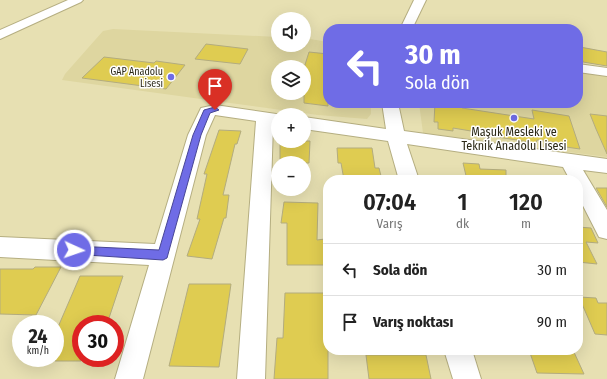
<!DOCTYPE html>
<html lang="tr">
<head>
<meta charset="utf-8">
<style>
  :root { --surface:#fff; --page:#f2f2f2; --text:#222; --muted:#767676; --line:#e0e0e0 }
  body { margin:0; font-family:"Fira Sans Condensed",sans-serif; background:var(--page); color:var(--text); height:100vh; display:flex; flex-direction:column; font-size:15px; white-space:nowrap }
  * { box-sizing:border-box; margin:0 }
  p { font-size:13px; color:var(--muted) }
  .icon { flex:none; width:22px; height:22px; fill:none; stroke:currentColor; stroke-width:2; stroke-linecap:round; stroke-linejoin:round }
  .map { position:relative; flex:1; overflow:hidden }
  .side { position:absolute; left:323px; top:175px; width:260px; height:180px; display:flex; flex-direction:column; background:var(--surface); border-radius:16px; box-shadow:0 4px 16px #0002 }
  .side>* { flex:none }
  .guide { position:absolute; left:323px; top:24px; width:260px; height:84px; border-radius:16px; box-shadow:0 4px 16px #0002; background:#6f6ce6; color:#fff; overflow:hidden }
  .fabs { position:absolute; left:271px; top:12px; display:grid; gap:8px }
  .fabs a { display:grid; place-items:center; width:40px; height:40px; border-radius:50%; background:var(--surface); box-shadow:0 4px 16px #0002; font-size:20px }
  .speed { position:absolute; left:12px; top:315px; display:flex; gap:8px; font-size:20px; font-weight:700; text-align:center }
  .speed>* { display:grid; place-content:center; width:52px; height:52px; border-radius:50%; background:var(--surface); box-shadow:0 4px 16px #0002; line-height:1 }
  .speed small { font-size:10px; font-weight:400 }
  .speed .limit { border:6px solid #d22; background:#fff; color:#111 }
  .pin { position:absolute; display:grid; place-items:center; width:34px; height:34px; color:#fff; margin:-41px -17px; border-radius:50% 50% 50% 0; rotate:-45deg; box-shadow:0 0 4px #0007 }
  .pin .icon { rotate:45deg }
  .me { position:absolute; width:44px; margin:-22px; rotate:93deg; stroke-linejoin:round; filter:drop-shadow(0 0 3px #0008) }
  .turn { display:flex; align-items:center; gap:14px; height:84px; padding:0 16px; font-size:18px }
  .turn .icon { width:52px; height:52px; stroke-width:2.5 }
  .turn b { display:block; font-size:28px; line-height:34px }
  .eta { display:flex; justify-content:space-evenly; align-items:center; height:68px; text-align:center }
  .eta b { font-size:24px; font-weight:600; line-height:28px }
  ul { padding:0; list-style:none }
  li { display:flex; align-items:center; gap:12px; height:52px; padding:0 16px; border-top:1px solid var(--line) }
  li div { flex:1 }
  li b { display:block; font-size:15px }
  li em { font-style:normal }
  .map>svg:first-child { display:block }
  .built { fill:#ded6a0; fill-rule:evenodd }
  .building { fill:#dfcc51; stroke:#b3ac7f }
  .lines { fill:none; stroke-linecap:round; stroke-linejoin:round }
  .minor-casing { stroke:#b5ae81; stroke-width:2 }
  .minor { fill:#fff; fill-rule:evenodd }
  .route { fill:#6f6ce6; stroke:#484696 }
  .poi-dot { fill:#6f6ce6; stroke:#fff; stroke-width:1.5 }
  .labels { text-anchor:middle; stroke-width:3; stroke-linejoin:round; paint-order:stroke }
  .far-poi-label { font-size:10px; fill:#2b2816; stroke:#fff; text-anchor:end }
  .poi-label { font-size:12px; fill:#2b2816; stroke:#fff }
</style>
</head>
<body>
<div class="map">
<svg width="607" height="379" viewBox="0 0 607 379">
  <rect width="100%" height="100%" fill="#e7e0b2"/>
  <g class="built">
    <path d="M113,29L278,37V45H304V38L328,42V103H371V114L367,119L318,115L62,80L65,74L103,31ZM278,67H304V93H278Z"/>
    <path d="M578,72L607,76V157L423,133L419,103H578Z"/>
  </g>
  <g class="building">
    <path d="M206,44L248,49L240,64L195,59Z"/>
    <path d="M580,47L607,52V66L583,62Z"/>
    <path d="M309,52L328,54V106L304,103V68Z"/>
    <path d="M104,57L154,63L156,61L185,65L166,89L82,78Z"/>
    <path d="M435,103H462V108L534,119L532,110L569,116L580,149L566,147L565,144L537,140L536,143L478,134L477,132L453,128V131L438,129V122H434Z"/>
    <path d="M590,114L607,116V154L596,129Z"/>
    <path d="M219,130L241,131L237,144H235L223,195H229L226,218H224L212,259L187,256L200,219H197L207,174H204Z"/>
    <path d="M280,141H310L309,163H280Z"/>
    <path d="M337,148H372L375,168H379L382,180H344L341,163H338Z"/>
    <path d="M463,163L479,164L480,169L506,170V180H467Z"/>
    <path d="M596,188H607V207Z"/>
    <path d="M284,202L318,203L317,240L325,239L326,265H287V223H281Z"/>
    <path d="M578,227L591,228L598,243L586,242L597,264L578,262Z"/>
    <path d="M35,267H61L36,315L0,314V269H33Z"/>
    <path d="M80,276H123L107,324H81V361H55V334Z"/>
    <path d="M189,284H231L219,367L169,366Z"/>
    <path d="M285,293H328V379H274L277,338H283Z"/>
    <path d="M579,297L596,298L598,303H607V335L595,334Z"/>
    <path d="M529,350H573L584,374L537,373Z"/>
    <path d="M366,355H426L431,379H369Z"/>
  </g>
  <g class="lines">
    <defs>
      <g id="minor">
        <path d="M68,0H83L81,2L0,39V30Z"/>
        <path d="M414,0H426L412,29H400Z"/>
        <path d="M578,64L607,68V76L578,72Z"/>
        <path d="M382,103H398L404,131L607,159V173L583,170L607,210V239L599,237L578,196V180H570L563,167L407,144L419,180H399L388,141L304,129V117L386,129Z"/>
        <path d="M215,105L283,115H278V124H273L265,379H237L256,121L215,115L206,135L143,379H115L149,265L0,257V237L155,244L188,135L201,108Z"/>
        <path d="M444,350H472L481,379H453Z"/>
      </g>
    </defs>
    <use href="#minor" class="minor-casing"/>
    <use href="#minor" class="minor"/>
  </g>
  <path class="route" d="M215,107L219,110L210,113L201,135L167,258L163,260L71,254L69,250L71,247L74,246L159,250L193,135L204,110Z"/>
  <g class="poi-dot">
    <circle cx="171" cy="77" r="4"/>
    <circle cx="514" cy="118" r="4"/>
  </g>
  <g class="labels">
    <g class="far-poi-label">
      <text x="163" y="75">GAP Anadolu<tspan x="163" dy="12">Lisesi</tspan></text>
    </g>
    <g class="poi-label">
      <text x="514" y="136">Maşuk Mesleki ve<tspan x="514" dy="14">Teknik Anadolu Lisesi</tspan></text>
    </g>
  </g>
</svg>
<div class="fabs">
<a><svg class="icon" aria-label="sound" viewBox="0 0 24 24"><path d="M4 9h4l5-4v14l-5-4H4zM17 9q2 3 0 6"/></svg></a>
<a><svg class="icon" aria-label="layers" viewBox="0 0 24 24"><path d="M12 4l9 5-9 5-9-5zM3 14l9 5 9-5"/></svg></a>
<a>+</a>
<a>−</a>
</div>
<div class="speed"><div>24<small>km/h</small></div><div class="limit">30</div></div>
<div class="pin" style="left:215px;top:110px;background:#d93025"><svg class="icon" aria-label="arrive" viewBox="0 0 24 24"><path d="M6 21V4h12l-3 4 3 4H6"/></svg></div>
<svg class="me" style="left:74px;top:250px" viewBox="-20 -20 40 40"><circle r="17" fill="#6f6ce6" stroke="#fff" stroke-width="3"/><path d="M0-11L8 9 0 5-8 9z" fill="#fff"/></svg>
<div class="guide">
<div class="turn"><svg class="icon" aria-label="left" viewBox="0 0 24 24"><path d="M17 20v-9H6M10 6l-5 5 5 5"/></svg><div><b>30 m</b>Sola dön</div></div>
</div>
<section class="side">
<div class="eta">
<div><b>07:04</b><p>Varış</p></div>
<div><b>1</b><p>dk</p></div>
<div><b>120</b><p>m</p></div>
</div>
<ul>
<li><svg class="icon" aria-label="left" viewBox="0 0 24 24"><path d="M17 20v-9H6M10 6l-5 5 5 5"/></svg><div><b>Sola dön</b></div><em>30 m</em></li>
<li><svg class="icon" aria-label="arrive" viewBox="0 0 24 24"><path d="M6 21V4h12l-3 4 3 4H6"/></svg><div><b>Varış noktası</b></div><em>90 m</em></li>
</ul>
</section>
</div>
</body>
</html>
